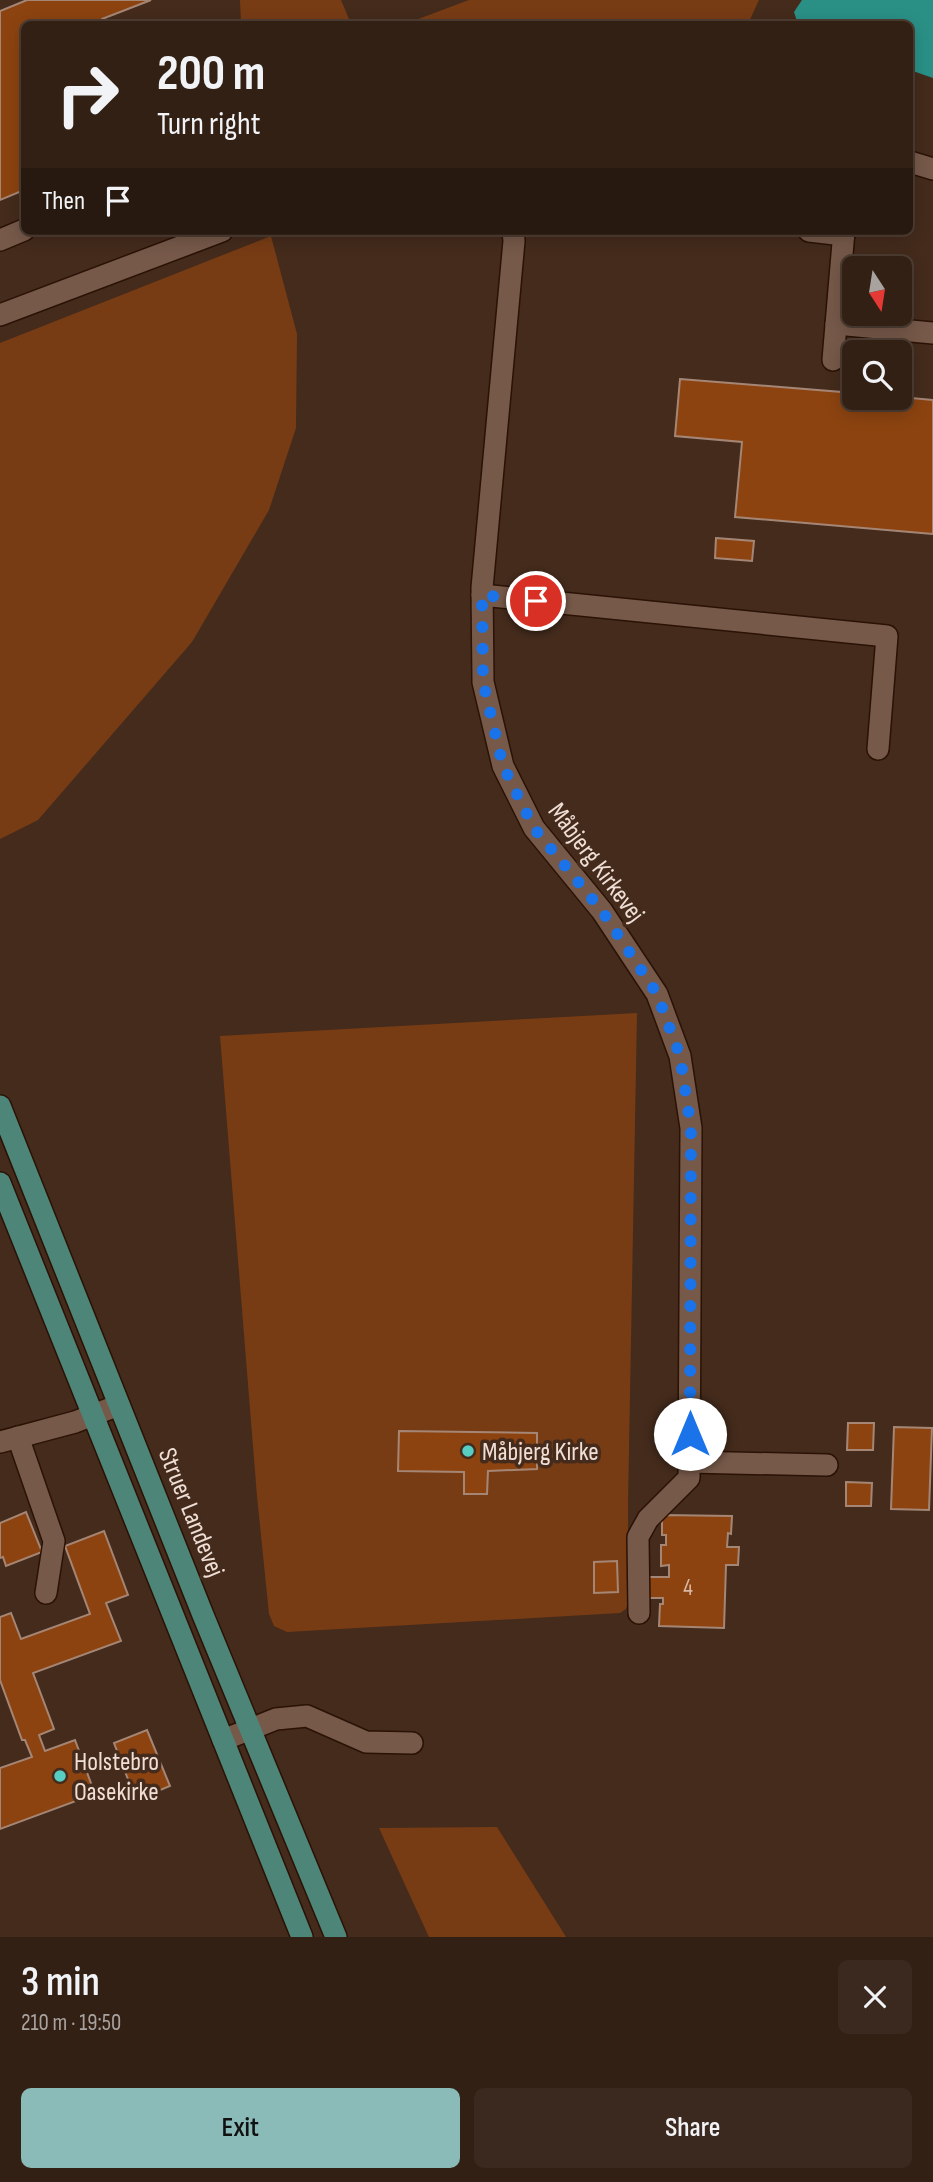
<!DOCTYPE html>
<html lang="en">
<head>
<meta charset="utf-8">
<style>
  :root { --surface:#332015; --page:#3b281e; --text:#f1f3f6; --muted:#a9a3a0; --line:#4e3e34; --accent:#8bbbb9 }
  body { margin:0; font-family:"Sofia Sans Condensed",sans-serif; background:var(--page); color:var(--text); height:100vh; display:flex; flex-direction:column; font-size:26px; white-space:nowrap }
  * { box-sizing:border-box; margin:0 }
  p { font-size:23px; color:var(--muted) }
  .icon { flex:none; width:38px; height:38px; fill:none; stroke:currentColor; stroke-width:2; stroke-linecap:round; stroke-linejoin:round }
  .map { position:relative; height:1937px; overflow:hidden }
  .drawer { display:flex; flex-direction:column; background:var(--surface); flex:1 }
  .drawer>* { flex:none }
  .guide { position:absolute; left:21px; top:21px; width:892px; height:214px; border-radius:10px; box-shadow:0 4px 18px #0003,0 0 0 2px var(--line); background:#332015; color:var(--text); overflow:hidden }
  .needle { width:46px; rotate:168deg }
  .tools { position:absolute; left:842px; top:256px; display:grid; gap:14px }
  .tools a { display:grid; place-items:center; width:70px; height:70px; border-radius:10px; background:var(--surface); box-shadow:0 4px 18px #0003,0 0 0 2px var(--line); font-size:35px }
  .pin { position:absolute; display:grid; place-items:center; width:60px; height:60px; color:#fff; margin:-30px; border:4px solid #fff; border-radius:50%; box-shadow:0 2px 7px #0007 }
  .me { position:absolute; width:77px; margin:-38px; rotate:0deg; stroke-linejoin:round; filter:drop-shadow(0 0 5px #0008) }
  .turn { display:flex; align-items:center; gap:24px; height:147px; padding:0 21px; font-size:32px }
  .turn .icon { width:91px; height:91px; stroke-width:2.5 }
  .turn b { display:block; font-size:49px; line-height:60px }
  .then { display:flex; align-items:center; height:66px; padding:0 21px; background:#0003; gap:14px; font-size:26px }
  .round { display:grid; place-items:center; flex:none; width:74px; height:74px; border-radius:10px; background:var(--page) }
  .head { display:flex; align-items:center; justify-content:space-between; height:119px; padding:0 21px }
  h1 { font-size:42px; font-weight:600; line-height:52px }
  .button { display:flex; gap:14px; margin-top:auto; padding:14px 21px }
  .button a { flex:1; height:80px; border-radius:10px; background:var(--accent); color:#111; font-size:28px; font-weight:600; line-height:80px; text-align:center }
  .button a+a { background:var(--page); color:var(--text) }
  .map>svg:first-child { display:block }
  .green { fill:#783c15 }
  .water { fill:#2a9086 }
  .building { fill:#8c4310; stroke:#a58675; stroke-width:2 }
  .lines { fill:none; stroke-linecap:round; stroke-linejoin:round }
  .minor-casing { stroke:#2a1205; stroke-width:24 }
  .major-casing { stroke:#2a1205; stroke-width:24 }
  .minor { stroke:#765949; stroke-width:21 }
  .major { stroke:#4d8578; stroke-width:21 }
  .route { stroke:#1a73e8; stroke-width:12; stroke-dasharray:0 21.6 }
  .poi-dot { fill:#57cec1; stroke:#442b1c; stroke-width:2.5 }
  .labels { text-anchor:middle; stroke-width:7; stroke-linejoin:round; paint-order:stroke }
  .number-label { font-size:23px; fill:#d7b8a4 }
  .street-label { font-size:26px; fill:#f0dfd6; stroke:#442b1c }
  .poi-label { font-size:26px; fill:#f0dfd6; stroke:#442b1c; text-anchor:start }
</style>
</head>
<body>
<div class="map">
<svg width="933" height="1937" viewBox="0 0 933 1937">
  <rect width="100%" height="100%" fill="#442b1c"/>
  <g class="green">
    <path d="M240,0H341L351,24H241Z"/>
    <path d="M469,0H759L748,24H405Z"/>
    <path d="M271,236L297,334L296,428L269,510L192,642L38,820L0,839V343Z"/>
    <path d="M637,1013L628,1504V1603L626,1609L620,1613L287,1632L274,1626L269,1614L257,1496L220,1036Z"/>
    <path d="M497,1827L566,1937H429L379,1828Z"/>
  </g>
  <path class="water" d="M802,0H933V78L910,70V24H798L794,12Z"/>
  <g class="building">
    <path d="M27,0H151L102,19V24H24V190L0,200V11Z"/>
    <path d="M680,379L854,393V397H900L933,400V534L735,517L742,442L675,436Z"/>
    <path d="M716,538L754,541L752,561L715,558Z"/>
    <path d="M848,1423H874L873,1450H847Z"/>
    <path d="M894,1427L932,1428L929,1510L891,1509Z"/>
    <path d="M399,1431L537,1433V1469L488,1471L487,1494H464V1472L398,1471Z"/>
    <path d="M846,1482L872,1483L871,1506H846Z"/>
    <path d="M26,1512L42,1552L6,1566L3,1557L0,1558V1523Z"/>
    <path d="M662,1515L732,1516L731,1534L728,1533L727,1547H739L738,1565H726L724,1628L659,1626L660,1604H663V1598H647V1577H669V1565L661,1566V1545H666V1535H662Z"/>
    <path d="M104,1531L128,1595L106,1603L121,1641L33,1673L54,1729L39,1735L45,1751L75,1740L95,1794L0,1829V1768L32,1757L25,1740H22L0,1680V1617L11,1613L21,1639L90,1614L65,1546Z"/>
    <path d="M617,1561L618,1592L594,1593V1562Z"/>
    <path d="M147,1730L170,1786L136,1800L114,1743Z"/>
  </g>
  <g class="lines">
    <defs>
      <g id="minor">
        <path d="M910,162L933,169"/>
        <path d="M513,231L514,241L482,588L483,682L503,766L534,828L602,911L657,994L680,1056L691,1128L689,1478L648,1519L638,1537L639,1613"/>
        <path d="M809,231L844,235"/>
        <path d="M0,240L24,230"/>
        <path d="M0,315L222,231"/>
        <path d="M836,324L933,333"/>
        <path d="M833,360L844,231"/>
        <path d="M482,595L887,636L878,749"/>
        <path d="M18,1437L54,1541L46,1593"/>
        <path d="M0,1442L75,1422L119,1405"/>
        <path d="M689,1462L827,1465"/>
        <path d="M223,1740L276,1719L307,1716L366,1742L412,1743"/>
      </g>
      <g id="major">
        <path d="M0,1106L203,1615L336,1937"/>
        <path d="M0,1183L302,1937"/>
      </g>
    </defs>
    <use href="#minor" class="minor-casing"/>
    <use href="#major" class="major-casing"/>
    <use href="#minor" class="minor"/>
    <use href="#major" class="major"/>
  </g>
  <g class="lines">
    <path class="route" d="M536,601L482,595L483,682L503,766L534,828L602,911L657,994L680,1056L691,1128L690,1434"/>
  </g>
  <g class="poi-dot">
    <circle cx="468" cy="1451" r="7"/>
    <circle cx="60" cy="1776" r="7"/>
  </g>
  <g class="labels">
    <g class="number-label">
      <text x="688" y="1595">4</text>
    </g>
    <g class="street-label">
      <text transform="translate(597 862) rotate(53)" y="9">Måbjerg Kirkevej</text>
      <text transform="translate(192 1512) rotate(68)" y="9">Struer Landevej</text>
    </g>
    <g class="poi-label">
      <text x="482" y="1460">Måbjerg Kirke</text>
      <text x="74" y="1770">Holstebro<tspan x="74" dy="30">Oasekirke</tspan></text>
    </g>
  </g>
</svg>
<div class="tools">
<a><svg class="needle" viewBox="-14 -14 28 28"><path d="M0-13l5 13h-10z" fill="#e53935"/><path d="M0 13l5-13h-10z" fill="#a9a3a0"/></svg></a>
<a><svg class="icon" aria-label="search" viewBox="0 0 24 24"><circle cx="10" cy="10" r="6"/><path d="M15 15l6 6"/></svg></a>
</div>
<div class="pin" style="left:536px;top:601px;background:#d93025"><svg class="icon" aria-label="arrive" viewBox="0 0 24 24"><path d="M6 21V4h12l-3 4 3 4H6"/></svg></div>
<svg class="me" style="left:690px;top:1434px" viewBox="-20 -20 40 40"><circle r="19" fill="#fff"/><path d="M0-13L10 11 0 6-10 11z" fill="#1a73e8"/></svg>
<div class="guide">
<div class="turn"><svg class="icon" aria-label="right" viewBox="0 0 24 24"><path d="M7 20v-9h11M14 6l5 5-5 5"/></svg><div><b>200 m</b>Turn right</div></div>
<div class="then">Then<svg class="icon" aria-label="arrive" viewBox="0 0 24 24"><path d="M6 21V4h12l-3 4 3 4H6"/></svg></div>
</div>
</div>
<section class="drawer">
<div class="head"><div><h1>3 min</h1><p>210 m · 19:50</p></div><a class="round"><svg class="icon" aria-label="close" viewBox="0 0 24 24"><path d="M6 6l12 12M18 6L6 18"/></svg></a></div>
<div class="button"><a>Exit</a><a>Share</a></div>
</section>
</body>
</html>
